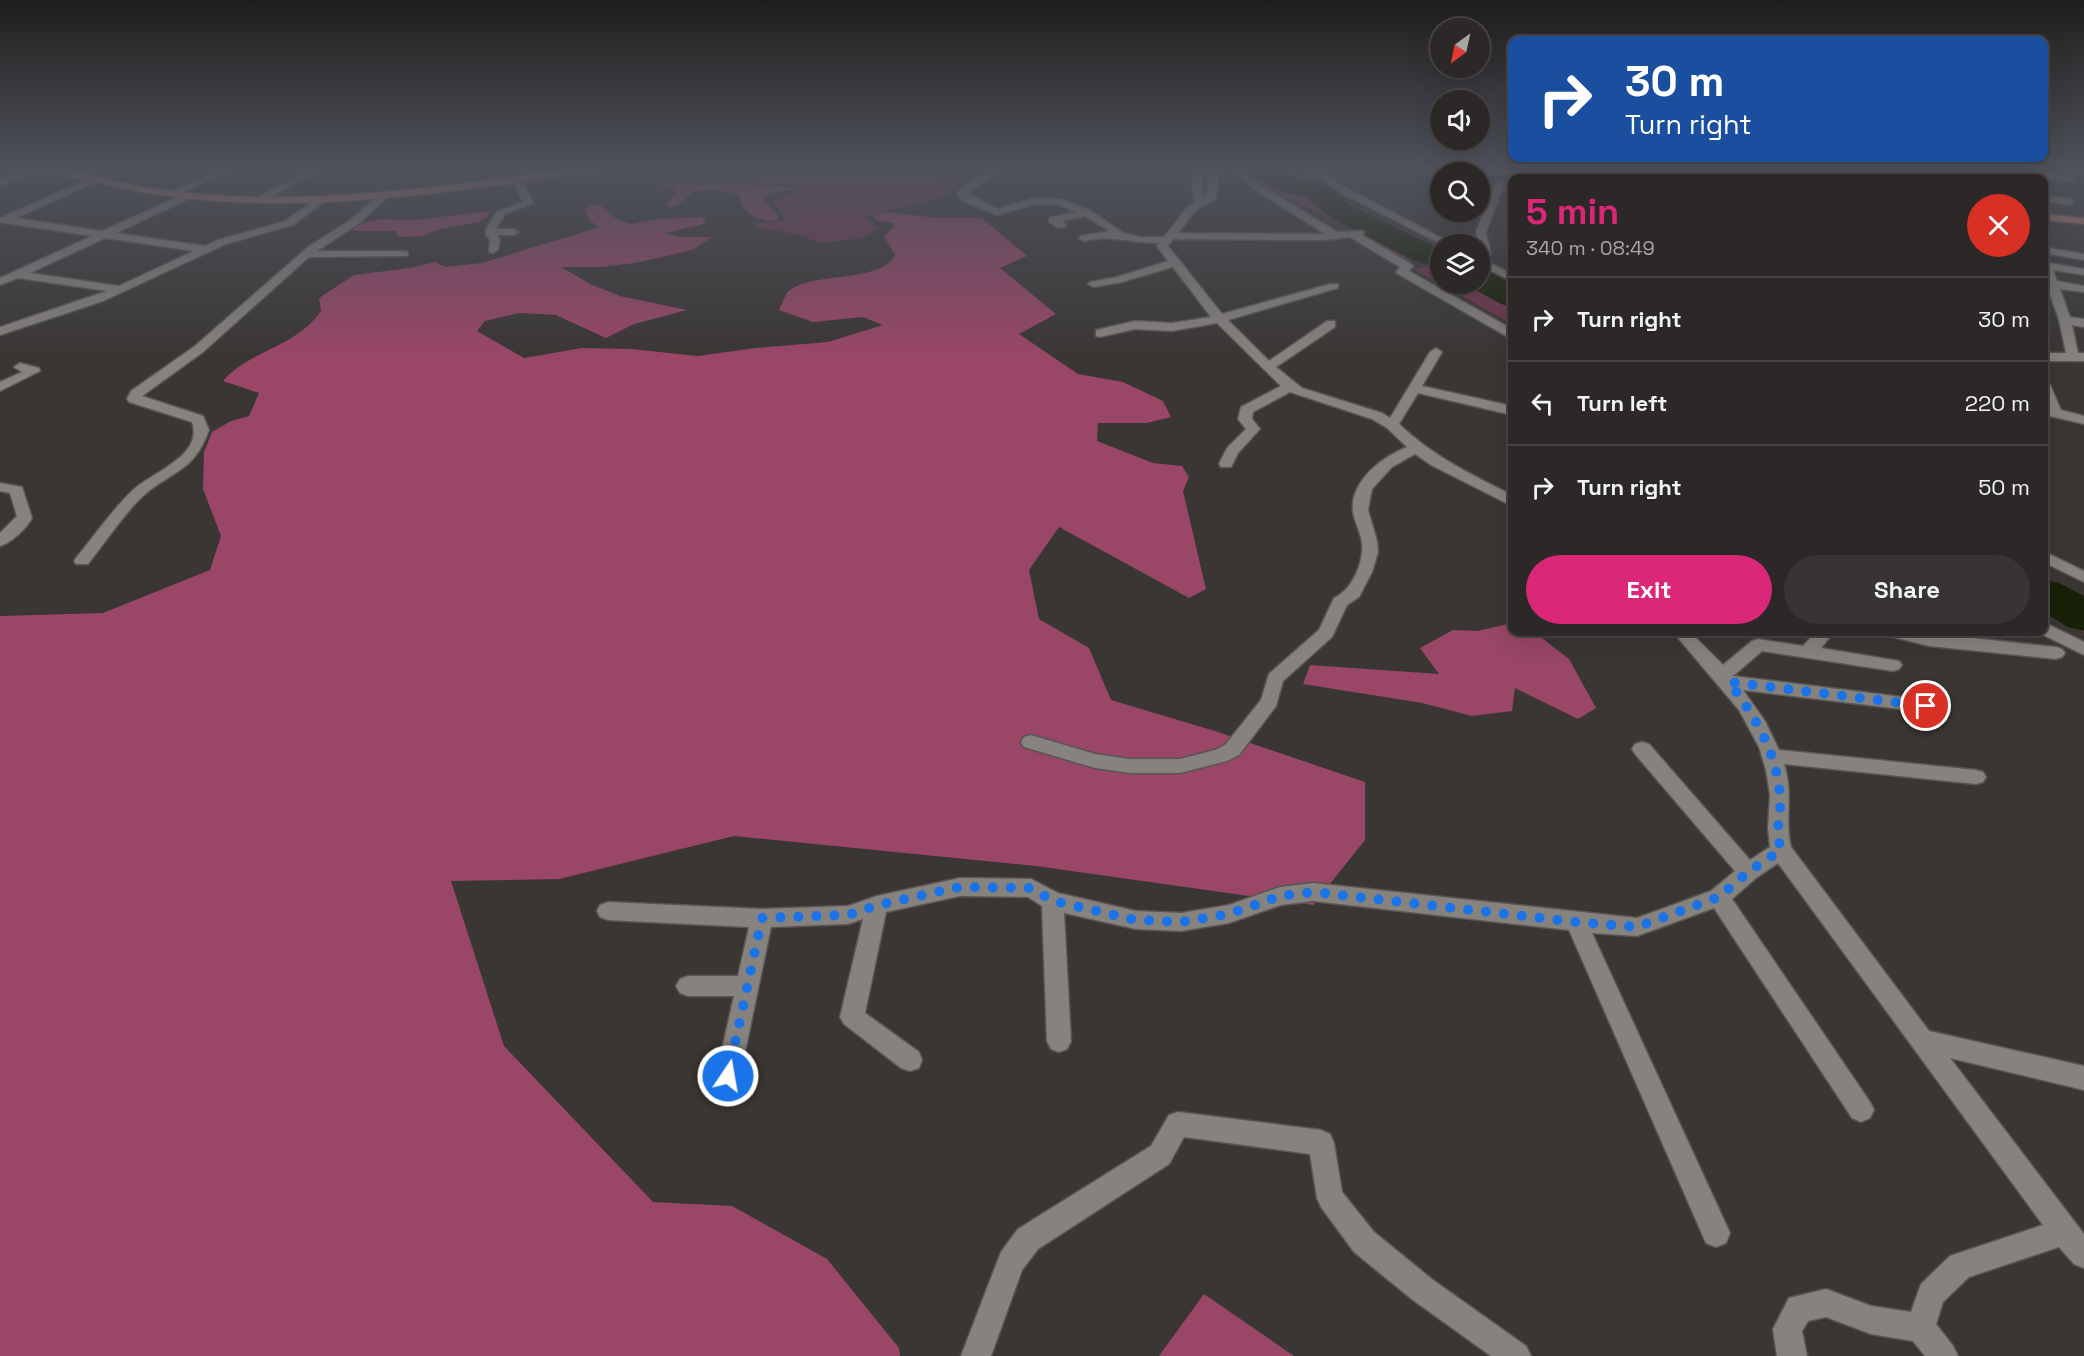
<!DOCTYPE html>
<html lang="en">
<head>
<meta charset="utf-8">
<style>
  :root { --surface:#2c2827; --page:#383433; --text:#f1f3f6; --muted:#a6a6a7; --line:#484444; --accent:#db2777 }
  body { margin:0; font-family:"Space Grotesk",sans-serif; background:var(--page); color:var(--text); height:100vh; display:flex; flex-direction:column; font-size:22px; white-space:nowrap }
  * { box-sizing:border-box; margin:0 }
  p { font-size:20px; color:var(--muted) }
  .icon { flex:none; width:33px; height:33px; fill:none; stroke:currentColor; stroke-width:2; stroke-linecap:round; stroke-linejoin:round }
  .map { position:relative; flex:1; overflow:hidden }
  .sheet { position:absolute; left:1508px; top:174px; width:540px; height:462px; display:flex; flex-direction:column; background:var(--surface); border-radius:12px; box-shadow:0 6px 24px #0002,0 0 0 2px var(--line) }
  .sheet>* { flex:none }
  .hud { position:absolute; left:1508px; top:36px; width:540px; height:126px; border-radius:12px; box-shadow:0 6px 24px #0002,0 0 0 2px var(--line); background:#1a4fa0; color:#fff; overflow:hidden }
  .needle { width:39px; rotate:213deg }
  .tools { position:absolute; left:1430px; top:18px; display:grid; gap:12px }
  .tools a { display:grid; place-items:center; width:60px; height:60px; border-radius:50%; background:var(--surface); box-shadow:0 6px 24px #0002,0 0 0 2px var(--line); font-size:30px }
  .pin { position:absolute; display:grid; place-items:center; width:51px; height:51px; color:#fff; margin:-26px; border:3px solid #fff; border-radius:50%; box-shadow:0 2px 6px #0007 }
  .me { position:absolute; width:66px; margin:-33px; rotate:12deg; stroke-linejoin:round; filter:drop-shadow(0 0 4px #0008) }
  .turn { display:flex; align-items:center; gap:21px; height:126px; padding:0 18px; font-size:27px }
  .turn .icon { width:78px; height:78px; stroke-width:2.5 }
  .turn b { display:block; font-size:42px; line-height:51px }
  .round { display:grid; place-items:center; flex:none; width:63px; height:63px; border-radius:32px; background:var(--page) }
  .overview { display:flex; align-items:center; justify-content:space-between; height:102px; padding:0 18px }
  h1 { font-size:36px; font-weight:800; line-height:45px; color:var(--accent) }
  .primary-button { display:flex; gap:12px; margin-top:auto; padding:12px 18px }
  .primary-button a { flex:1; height:69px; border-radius:36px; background:var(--accent); color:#fff; font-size:24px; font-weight:800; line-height:69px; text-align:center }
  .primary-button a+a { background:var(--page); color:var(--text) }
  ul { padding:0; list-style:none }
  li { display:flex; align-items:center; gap:18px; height:84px; padding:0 18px; border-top:2px solid var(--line) }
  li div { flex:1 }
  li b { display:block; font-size:22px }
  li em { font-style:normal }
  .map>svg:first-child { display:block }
  .green { fill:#75354f }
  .forest { fill:#994667 }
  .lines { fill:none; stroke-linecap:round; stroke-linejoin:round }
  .river { fill:#182107; fill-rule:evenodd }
  .street-casing { stroke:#585553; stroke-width:3 }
  .secondary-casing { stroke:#585553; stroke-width:3 }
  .primary-casing { stroke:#585553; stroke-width:3 }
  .street { fill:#86827e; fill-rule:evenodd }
  .secondary { fill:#86827e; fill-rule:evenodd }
  .primary { fill:#c77d71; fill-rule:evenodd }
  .route { stroke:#1a73e8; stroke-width:10; stroke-dasharray:0 18 }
</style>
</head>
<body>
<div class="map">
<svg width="2084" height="1356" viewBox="0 0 2084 1356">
  <rect width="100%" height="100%" fill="#3a3634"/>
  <g class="green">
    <path d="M1237,167H1251L1266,172L1292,187L1312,193L1322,203L1361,228L1354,229L1271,191Z"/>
    <path d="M1266,167H1289L1363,211L1319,189L1295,185Z"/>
    <path d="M858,174H917L962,182L945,196L866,217L879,229L861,238L821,243L795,234L754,227V223L787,220L773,202L796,192L795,185L761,184L741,180L747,176L811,177Z"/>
    <path d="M1367,234L1386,239L1410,251V261L1363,235Z"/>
    <path d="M1430,259L1440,262V284L1479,283L1512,301V324L1415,270L1430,265Z"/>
    <path d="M2043,601L2084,622V632L2043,611Z"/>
  </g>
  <g class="forest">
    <path d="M680,181L693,185L741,184L796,188L768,194L763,200L779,217L775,221C755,220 742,215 739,194C726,192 707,187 695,192C683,198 681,207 667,207L668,201L676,195L675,186L655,187Z"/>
    <path d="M591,205L602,206L618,220L633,224L658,219L702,217L706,222L700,225L664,233L681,237H712L692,250L635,263L599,267H561L590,284L620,296L687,310L634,324L606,338L556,315L519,313L485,321L477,331L524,358L582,348L632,349L697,356L756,348L828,342L883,325L863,317L813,322L779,310C782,305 784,297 787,293C805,271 882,284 895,255L884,236L893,228L894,223L879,221L872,217L887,212L938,218H982L1027,256L1000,268L1056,314L1019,334L1078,374L1123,382L1163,401L1171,417L1147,423H1098L1097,441L1153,463L1182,466L1189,477L1183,491L1206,589L1189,598L1059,527L1029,570L1039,619L1089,648L1111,700L1215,731L1365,782V840L1313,905L1036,866L734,836L559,879L451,881L504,1046L653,1202L732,1206L827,1259L899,1348L900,1356H0V616L103,613L210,570L221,536L203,489L204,452L212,432L231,421L249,416L259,393L223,381C249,350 294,349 321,311L319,298L354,275L410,268L435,262L446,267L482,263L600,227L590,221L585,209Z"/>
    <path d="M489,211L488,216L479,222L436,230L423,236L398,237L396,231H353L356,225L381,219L415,220Z"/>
    <path d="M1512,623V632H1534L1569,659L1596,708L1578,719L1515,688L1512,711L1472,716L1422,703L1303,684L1310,665L1439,674L1420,648L1453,630L1477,631Z"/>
    <path d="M1204,1294L1294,1356H1159Z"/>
  </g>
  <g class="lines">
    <g class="river">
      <path d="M1242,167H1276L1304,180L1326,185L1350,205L1440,249V268L1410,259L1330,217L1306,197L1285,192L1246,173Z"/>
      <path d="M1479,270L1490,272L1512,284V307L1501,304L1468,286L1466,284H1479Z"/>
      <path d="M2043,579L2059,583L2084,596V631L2068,627L2043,612Z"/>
    </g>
    <defs>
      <g id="street">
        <path d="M37,167H51L0,186V180Z"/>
        <path d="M224,167H236L175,196L166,194Z"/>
        <path d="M316,167H328L261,202L252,200Z"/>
        <path d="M996,167H1007L967,193L998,209L1034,198L1061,199L1091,211L1124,233L1140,237H1164L1188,206L1194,203L1192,185L1195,167H1205L1202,185L1204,199L1208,188V167H1218V188L1215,200L1196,210L1178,233L1325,234L1254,189L1226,167H1237L1260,185L1337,232L1363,231L1364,233L1362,235L1411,264L1413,266L1409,271L1512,329V338L1508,337L1398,274L1396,272L1400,267L1350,237L1324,240L1173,239L1168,246L1222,314L1330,284H1338V288L1228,320L1269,361L1327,321H1335V327L1276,367L1302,388L1382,413L1390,418L1430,352L1436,348L1442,352L1422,386L1512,406V415L1418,393L1399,424C1434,457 1470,474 1512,495V506L1431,465L1415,454L1392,467L1372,489L1368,510L1377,541L1378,552L1372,572L1359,597L1347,605L1332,637L1283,681L1276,706L1239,755L1227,761L1180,773H1130L1095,768L1024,747L1021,742L1024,737L1031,735L1095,754L1130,759H1180L1215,750L1225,745L1261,700L1269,674L1319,630L1334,598C1352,590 1364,563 1362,543C1361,532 1354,522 1353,511C1350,481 1382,457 1407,447L1387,428L1372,419L1290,392L1253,412L1252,419L1260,429L1238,453L1231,467H1221L1219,464L1227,448L1246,429L1238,419L1241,407L1281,386L1217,323L1172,331L1135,329L1100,337L1096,336V330L1135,321L1172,323L1211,317L1173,267L1122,282L1094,287L1088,284L1090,282L1117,277L1168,261L1157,246L1159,243C1132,243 1110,235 1084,241L1079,238L1080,236L1110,231L1085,216L1062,221L1067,226L1058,228L1049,222V218L1076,212L1059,205L1035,204L997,215L965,202L957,195V191Z"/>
        <path d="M1710,167H1720L1723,178H1713Z"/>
        <path d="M1809,167H1819L1824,178H1814Z"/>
        <path d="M1925,167H1950L1952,169L1947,172Z"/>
        <path d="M1968,167H1995L2071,176L2076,179L2071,182L1973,170Z"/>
        <path d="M2069,167H2084V172L2071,169Z"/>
        <path d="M93,177L96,178V182L16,218L102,231L187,193L191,194V198L116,233L205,246L218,240L285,221L319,197L328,199L293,225L226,244L103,301L0,335V327L107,291L18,278L0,285V278L92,236L4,223L0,222V218ZM105,238L194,251L119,286L30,273Z"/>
        <path d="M513,177H519L534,203L505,214L496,229H514L519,232L514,235H497L500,240L498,250L493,253L489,252L490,240L486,235V229L496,212L523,202L511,179Z"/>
        <path d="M1499,182L1504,185L1486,232L1491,254L1479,262L1480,253L1476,232L1494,185Z"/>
        <path d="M381,193L390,195L357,225L317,251H404L408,252V256L309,257L203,352L142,396L203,416L209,430C194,472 173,470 144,495C126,511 104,544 88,564H76L74,561L76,558C95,535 112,510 133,490C152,472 204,456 192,422L129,402L127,399L131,391L195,346L308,247L349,221Z"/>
        <path d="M2043,195L2070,199L2075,202L2070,205L2043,201Z"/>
        <path d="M2043,247L2084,254V260L2043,253Z"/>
        <path d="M2043,255L2047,256L2050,263L2084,269V275L2053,270L2057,281L2084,286V292L2060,289L2070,317L2084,319V327L2072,325L2078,353H2084V361H2043V353H2066L2059,320L2043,274Z"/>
        <path d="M20,363L39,368L40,371L0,391V382L22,372L14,367Z"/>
        <path d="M2043,381L2050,385L2061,410L2084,416V424L2050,416L2043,401Z"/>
        <path d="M0,483L22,487L32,518C27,528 11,543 0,546V533L17,516L10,493L0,491Z"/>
        <path d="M2043,622L2084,642V655L2037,632H2043Z"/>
        <path d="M1673,632H1690L1723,665L1752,641L1758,639L1803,646L1816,632H1834L1821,648L1899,661L1902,665L1899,669L1893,671L1762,651L1733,676L1926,700L1933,701L1935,706L1933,711L1926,712L1743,690L1765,721L1779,750L1976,770L1983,772L1986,777L1983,782L1976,784L1784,764C1794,795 1784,820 1791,847L1929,1031L2084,1066V1090L1950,1058L2084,1234V1268L2074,1264L2059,1247L1969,1277L1943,1302L1936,1324L1953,1346L1958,1356H1925L1913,1341L1871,1334L1826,1317L1808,1321L1802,1331L1807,1356H1777L1773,1329L1789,1298L1826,1289L1871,1306L1911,1312L1921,1284L1950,1256L2043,1225L1778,863L1756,878L1732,899L1870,1102L1874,1110L1870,1118L1861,1122L1852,1118L1714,908L1637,936L1592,933L1730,1233L1726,1243L1716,1247L1706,1243L1569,930L1313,901L1281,905L1229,923L1181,931L1136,929L1064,913L1071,1041L1067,1049L1059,1052L1051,1049L1047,1041L1042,906L1028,897L960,896L886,912L865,1013L919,1052L922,1060L919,1068L910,1071L901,1068L844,1024L840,1017L863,919L848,924L771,927L740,1076L737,1084L728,1087L719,1084L716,1076L734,996H688L680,993L676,986L680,979L688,976H738L749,927L608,920L600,917L597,911L600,905L608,902L762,909L848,906L877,896L960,878L1031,879L1058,893L1136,911L1181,913L1229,905L1280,887L1313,883L1637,918L1711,891L1735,871L1635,754L1632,749L1635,744L1642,742L1649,744L1750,860L1770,847L1768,828L1770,795L1766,770L1759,747L1739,710Z"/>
        <path d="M1886,632H1917L2056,647L2062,649L2065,653L2062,657L2056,659L1929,646L1889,636Z"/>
        <path d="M1178,1112L1321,1130L1330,1134L1334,1143L1342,1192L1374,1232L1433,1280L1526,1346L1531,1356H1491L1413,1300L1354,1252L1321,1207L1317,1198L1310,1154L1184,1137L1169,1164L1038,1249L1022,1270L991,1356H961L1001,1252L1018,1229L1151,1146L1169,1115Z"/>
      </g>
      <g id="secondary">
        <path d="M1303,167H1314L1349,189L1453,244H1441L1341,193Z"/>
        <path d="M1479,258L1512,274V281L1479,265Z"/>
        <path d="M2043,551L2084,571V582L2043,562Z"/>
      </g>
      <g id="primary">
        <path d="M42,167C69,166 96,177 122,183C156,190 192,194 226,196C345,202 463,184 580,167H603L598,170C434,195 263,223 99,183C84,179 54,175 42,167Z"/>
        <path d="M1460,167H1495L1590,175L1595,178H1563L1465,170Z"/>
        <path d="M2043,214L2084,218V224L2043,220Z"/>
      </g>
    </defs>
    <use href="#street" class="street-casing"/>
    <use href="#secondary" class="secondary-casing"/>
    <use href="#primary" class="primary-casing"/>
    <use href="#street" class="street"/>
    <use href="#secondary" class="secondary"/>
    <use href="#primary" class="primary"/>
  </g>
  <linearGradient id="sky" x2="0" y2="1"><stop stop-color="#201e1d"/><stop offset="0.47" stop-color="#4f525c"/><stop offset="1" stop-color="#4f525c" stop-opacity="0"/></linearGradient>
  <rect width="2084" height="357" fill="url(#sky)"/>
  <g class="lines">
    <path class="route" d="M728,1076L762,918L848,915L878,905L960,887L1031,888L1053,901L1136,920L1181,922L1229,914L1280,896L1313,892L1576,922L1637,927L1719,897L1748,872L1781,850C1774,826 1782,816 1780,795C1776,751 1755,716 1729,682L1926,706"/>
  </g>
</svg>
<div class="tools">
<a><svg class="needle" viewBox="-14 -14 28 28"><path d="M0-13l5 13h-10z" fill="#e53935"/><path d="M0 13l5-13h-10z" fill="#a6a6a7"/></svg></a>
<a><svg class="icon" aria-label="sound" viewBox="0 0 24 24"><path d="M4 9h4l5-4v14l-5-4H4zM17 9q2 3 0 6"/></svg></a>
<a><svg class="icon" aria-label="search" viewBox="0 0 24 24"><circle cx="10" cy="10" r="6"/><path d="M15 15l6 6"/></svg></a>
<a><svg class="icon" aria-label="layers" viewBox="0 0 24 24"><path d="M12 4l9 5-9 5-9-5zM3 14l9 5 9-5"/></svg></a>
</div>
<div class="pin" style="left:1926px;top:706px;background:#d93025"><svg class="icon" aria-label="arrive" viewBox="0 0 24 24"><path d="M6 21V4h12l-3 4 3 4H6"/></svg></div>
<svg class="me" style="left:728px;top:1076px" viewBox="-20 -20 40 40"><circle r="17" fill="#1a73e8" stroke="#fff" stroke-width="3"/><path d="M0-11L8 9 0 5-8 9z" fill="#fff"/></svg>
<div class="hud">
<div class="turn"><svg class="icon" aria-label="right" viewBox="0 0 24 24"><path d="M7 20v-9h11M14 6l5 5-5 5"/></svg><div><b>30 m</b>Turn right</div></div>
</div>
<section class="sheet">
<div class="overview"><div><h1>5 min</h1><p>340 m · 08:49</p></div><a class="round" style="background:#d93025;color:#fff"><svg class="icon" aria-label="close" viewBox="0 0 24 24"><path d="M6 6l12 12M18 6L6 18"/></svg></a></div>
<ul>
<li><svg class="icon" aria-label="right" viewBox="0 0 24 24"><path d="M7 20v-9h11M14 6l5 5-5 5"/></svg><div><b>Turn right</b></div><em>30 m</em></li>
<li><svg class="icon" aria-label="left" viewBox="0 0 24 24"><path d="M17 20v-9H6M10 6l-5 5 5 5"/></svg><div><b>Turn left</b></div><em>220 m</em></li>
<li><svg class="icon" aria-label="right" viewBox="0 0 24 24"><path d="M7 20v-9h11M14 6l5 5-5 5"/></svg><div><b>Turn right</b></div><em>50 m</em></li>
</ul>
<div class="primary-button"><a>Exit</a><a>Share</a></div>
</section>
</div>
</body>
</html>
